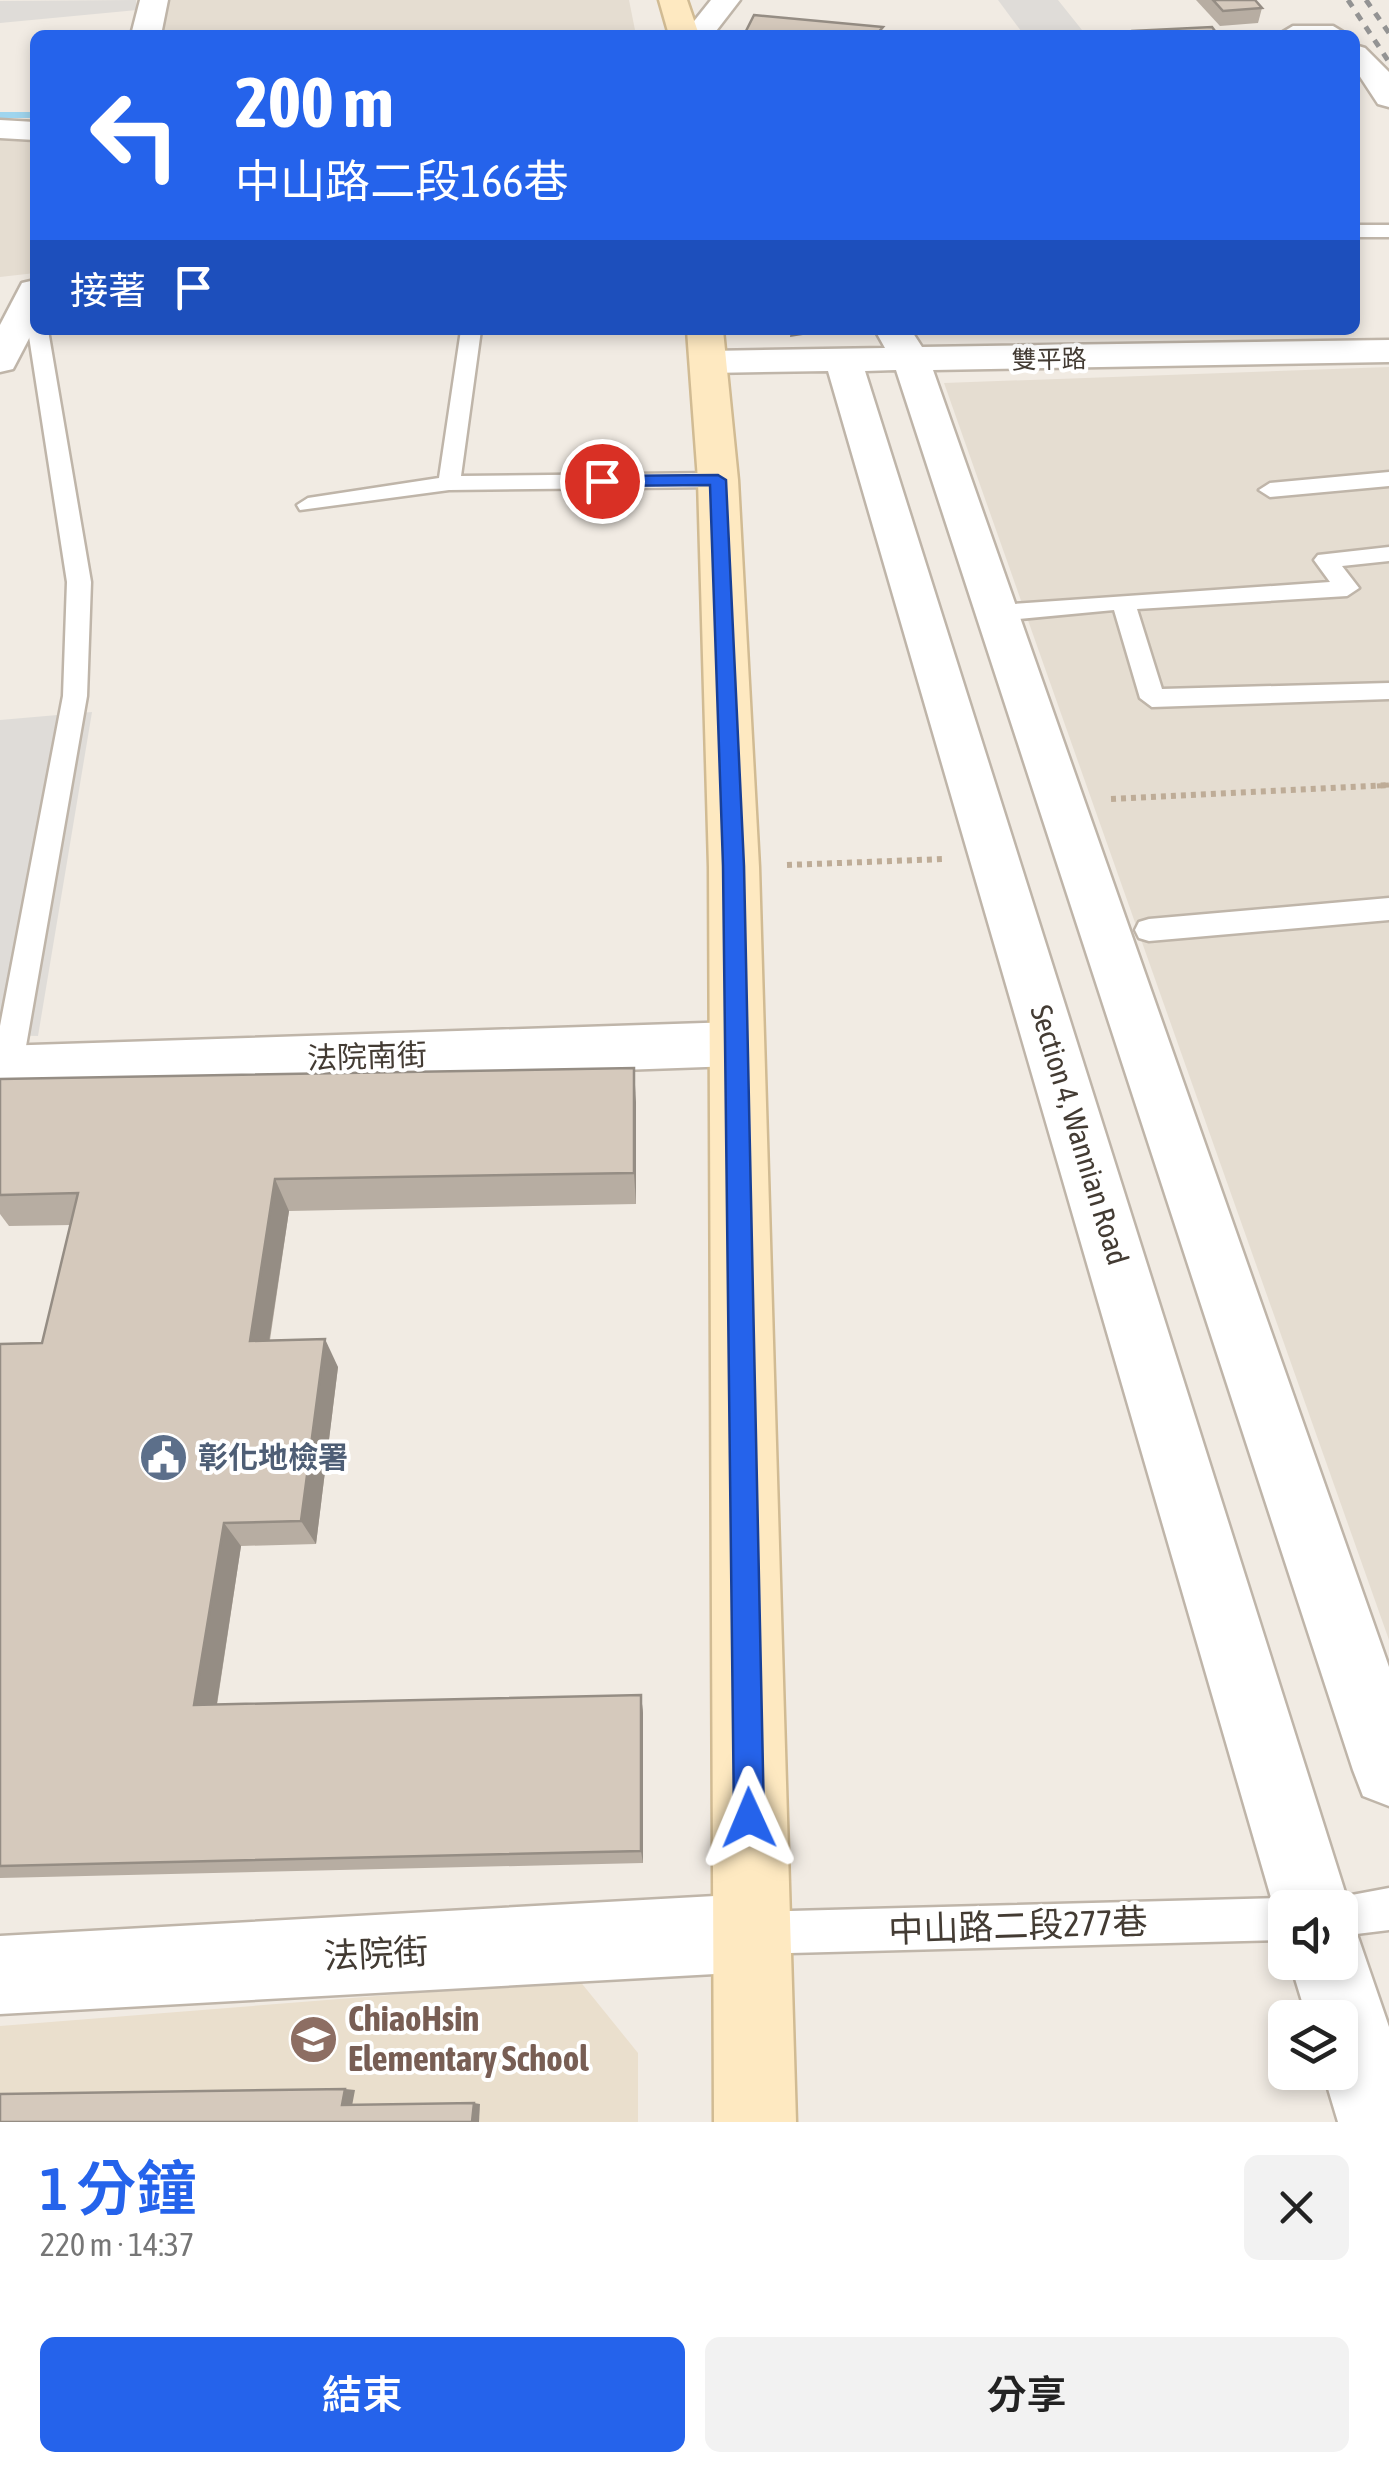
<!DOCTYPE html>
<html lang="zh-TW">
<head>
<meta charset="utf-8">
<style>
  :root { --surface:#fff; --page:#f2f2f2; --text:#222; --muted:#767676; --accent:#2563eb }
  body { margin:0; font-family:"Asap Condensed","Noto Sans TC",sans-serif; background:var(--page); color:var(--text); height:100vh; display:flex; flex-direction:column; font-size:38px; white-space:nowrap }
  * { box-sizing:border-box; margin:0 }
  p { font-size:32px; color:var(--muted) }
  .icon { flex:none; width:55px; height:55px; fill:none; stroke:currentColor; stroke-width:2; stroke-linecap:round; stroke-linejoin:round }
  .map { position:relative; height:2122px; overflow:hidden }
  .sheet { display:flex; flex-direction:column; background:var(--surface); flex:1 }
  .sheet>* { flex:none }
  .banner { position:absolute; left:30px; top:30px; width:1330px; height:305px; border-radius:15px; box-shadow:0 5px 15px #0003; background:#2563eb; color:#fff; overflow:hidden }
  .tools { position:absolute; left:1268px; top:1890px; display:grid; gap:20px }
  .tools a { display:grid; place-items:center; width:90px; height:90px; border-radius:15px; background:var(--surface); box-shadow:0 5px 15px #0003; font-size:50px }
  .pin { position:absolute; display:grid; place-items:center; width:85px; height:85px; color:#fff; margin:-42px; border:5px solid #fff; border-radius:50%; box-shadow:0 2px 10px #0007 }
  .me { position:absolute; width:110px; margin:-55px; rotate:359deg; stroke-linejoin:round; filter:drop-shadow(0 0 8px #0008) }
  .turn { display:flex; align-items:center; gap:35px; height:210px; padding:0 40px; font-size:45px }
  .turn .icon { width:130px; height:130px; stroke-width:2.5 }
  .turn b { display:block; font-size:70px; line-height:85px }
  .then { display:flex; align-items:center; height:95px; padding:0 40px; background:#0003; gap:20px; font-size:38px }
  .round { display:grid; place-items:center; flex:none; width:105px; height:105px; border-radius:15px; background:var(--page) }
  .head { display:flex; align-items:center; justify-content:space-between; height:170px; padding:0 40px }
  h1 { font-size:60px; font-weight:600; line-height:75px; color:var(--accent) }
  .primary-button { display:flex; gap:20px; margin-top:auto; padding:20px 40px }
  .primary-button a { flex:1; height:115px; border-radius:15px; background:var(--accent); color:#fff; font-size:40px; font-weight:600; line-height:115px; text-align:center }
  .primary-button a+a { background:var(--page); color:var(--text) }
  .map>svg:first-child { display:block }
  .residential { fill:#e5ddd1 }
  .education { fill:#eadfcd }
  .parking { fill:#dfdcd8 }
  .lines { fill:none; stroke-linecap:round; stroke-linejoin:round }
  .stream { fill:#9fd5ee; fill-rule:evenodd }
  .lane-casing { stroke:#bfb5a9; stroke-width:5 }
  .street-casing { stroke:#bfb5a9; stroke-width:5 }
  .secondary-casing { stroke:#d1bb93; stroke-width:5 }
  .path-far1 { stroke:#beac97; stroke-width:5; stroke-dasharray:4 4; stroke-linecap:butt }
  .path { stroke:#beac97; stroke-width:6; stroke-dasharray:5 5; stroke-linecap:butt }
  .lane { fill:#fff; fill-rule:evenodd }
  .street { fill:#fff; fill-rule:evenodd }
  .secondary { fill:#fee9c1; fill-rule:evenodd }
  .rail { stroke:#939393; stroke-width:5; stroke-dasharray:8 8; stroke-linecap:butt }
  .wall { fill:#b7ada2 }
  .shaded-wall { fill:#958d84 }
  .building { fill:#d5c9bc; stroke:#958d84; stroke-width:2.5 }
  .route { fill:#2563eb; stroke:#184099; stroke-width:2.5 }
  .labels { text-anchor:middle; stroke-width:8; stroke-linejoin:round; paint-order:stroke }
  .far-street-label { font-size:25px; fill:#433b33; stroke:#fff }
  .street-label { font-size:30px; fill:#433b33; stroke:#fff }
  .service-label { font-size:30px; font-weight:bold; fill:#4e5e75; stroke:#fff; text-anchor:start }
  .near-street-label { font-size:35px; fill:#433b33; stroke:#fff }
  .near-education-label { font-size:35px; font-weight:bold; fill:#785e54; stroke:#fff; text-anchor:start }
</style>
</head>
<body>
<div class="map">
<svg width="1389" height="2122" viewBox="0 0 1389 2122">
  <rect width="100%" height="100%" fill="#f1ebe3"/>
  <g class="residential">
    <path d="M161,0H629L636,35H151Z"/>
    <path d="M0,138L35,141V273L0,277Z"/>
    <path d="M1389,367V1640L944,383Z"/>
  </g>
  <path class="education" d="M579,1980L638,2053V2122H0V2026Z"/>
  <g class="parking">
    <path d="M136,0L137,10L0,23V1Z"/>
    <path d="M998,0H1058L1086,35H1024Z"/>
    <path d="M92,712L38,1036L0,1035V720Z"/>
  </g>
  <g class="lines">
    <rect class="stream" x="0" y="112" width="35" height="6"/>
    <defs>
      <g id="lane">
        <rect x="1355" y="225" width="34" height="12"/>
        <path d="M35,325V330H48L91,582L87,696L22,1069L18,1078L0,1079V1026L63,696L67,582L28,330Z"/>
        <path d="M461,330H481L461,476L718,473L729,480L718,487L449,490L300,510L297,505L308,498L439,478Z"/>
        <path d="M1389,472V486L1270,497L1259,490L1270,483Z"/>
        <path d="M1389,547V561L1342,566L1359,588L1347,596L1137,609L1162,689L1389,683V699L1152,707L1140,698L1114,610L999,621L987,613L999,605L1330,582L1314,560L1318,555Z"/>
        <path d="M1389,898V920L1149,941L1139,938L1135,930L1139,922L1149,919Z"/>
        <path d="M1389,1888V1930L1340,1936V1908H1322L1325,1900Z"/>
        <path d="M1285,1898L1301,1908H1285V1940L753,1954L738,1948L732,1933L738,1918L753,1912Z"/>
      </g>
      <g id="street">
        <path d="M140,0H168L161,35H131Z"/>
        <path d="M711,0H740L713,35H683Z"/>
        <path d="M1293,26H1333L1348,35H1278Z"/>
        <path d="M1355,45L1365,48L1389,72V107L1378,104L1355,69Z"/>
        <path d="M0,120L35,122V140L0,138Z"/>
        <path d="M35,280V327L13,369L0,372V325L22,283Z"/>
        <path d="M875,330H911L922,347L1389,340V362L933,370L1389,1667V1806L1363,1796L1353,1770L896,370L865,371L1350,1908L1342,1928L1357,1934L1389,2027V2122H1338L1323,2072H1340V2018H1307L1290,1962H1340V1908H1285V1935L1274,1908L828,371L709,373L696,370L690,362L696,354L709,351L885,348Z"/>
        <path d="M734,1022L753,1028L761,1044L753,1060L734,1066L0,1092V1046Z"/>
        <path d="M751,1894L778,1906L790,1933L778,1960L751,1972L0,2014V1936Z"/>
      </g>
      <g id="secondary">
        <path d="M659,0H687L699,35H669Z"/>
        <path d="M687,330H723L738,480L759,867L796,2122H714L709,867L698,480Z"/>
      </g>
    </defs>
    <use href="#lane" class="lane-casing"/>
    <use href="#street" class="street-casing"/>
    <use href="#secondary" class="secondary-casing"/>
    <path class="path-far1" d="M1377,786L1389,785"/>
    <g class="path">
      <path d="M1111,799L1389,785"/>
      <path d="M787,865L944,859"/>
    </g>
    <use href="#lane" class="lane"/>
    <use href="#street" class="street"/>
    <use href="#secondary" class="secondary"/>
    <g class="rail">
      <path d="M1348,0L1389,62"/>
      <path d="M1366,0L1389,33"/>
    </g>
  </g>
  <g class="wall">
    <path d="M1196,0H1255L1262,8L1258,23L1220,26Z"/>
    <path d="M0,1079L636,1102V1204L289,1211L270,1340L338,1367L316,1544L241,1546L217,1705L641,1695L643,1713V1863L0,1878V1344L42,1343L71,1225L9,1226L0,1214Z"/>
  </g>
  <g class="shaded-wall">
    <path d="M791,330H835L790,337Z"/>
    <path d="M634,1068L636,1102V1204L634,1173Z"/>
    <path d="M275,1179L289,1211L265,1368L250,1341Z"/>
    <path d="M325,1339L338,1367L316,1544L301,1521Z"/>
    <path d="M224,1523L241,1546L214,1722L194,1705Z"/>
    <path d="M641,1695L643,1713V1863L641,1851Z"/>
    <path d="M345,2089L355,2090L352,2106L342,2105Z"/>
    <path d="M474,2103L480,2104L479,2122H472Z"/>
  </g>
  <g class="building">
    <path d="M1213,0H1255L1262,8L1223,11Z"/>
    <path d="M754,15L883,27L876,35H744Z"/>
    <path d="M1212,27L1218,35H1135L1133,31Z"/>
    <path d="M634,1068V1173L275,1179L250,1341L325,1339L301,1521L224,1523L194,1705L641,1695V1851L0,1866V1344L42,1343L78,1193L0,1195V1079Z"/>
    <path d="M345,2089L342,2105L474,2103L472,2122H0V2094Z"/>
  </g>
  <path class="route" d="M718,475L726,480L744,866L764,1818L760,1828L749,1833L738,1828L734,1818L723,866L710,485L602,486L594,481L602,476Z"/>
  <defs>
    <symbol id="civic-disc" viewBox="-11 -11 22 22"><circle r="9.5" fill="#5c6f8a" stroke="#fff"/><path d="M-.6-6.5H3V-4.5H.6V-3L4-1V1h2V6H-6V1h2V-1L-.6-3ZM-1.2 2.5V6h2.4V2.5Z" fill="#fff"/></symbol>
    <symbol id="school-disc" viewBox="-11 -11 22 22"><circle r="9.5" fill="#8d6e63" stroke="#fff"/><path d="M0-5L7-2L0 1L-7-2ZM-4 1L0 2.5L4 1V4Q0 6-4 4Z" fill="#fff"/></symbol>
  </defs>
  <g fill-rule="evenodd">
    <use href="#civic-disc" x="136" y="1430" width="55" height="55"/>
    <use href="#school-disc" x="286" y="2012" width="55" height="55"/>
  </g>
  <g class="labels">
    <g class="far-street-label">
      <text transform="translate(1049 359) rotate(-1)" y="9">雙平路</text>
    </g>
    <g class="street-label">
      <text transform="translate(367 1057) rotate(-2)" y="10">法院南街</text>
      <text transform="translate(1079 1135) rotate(73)" y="10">Section 4, Wannian Road</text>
    </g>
    <g class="service-label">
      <text x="198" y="1468">彰化地檢署</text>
    </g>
    <g class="near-street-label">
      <text transform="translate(1018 1926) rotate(-2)" y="12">中山路二段277巷</text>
      <text transform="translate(376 1954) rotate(-3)" y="12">法院街</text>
    </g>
    <g class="near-education-label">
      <text x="348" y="2031">ChiaoHsin<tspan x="348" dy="40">Elementary School</tspan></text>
    </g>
  </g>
</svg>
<div class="tools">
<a><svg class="icon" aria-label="sound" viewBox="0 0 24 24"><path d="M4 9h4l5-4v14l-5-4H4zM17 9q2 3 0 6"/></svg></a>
<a><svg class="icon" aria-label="layers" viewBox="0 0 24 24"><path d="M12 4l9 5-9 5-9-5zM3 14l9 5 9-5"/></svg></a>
</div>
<div class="pin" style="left:602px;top:481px;background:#d93025"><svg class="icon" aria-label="arrive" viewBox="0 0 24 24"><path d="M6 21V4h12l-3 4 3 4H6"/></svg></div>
<svg class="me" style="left:749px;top:1818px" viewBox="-20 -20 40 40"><path d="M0-17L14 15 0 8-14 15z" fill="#2563eb" stroke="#fff" stroke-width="4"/></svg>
<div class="banner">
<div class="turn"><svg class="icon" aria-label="left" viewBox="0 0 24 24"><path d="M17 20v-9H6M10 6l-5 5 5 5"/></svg><div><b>200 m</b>中山路二段166巷</div></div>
<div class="then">接著<svg class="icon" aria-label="arrive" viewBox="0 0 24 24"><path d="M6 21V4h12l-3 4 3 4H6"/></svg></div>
</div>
</div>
<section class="sheet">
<div class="head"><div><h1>1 分鐘</h1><p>220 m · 14:37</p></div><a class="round"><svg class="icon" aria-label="close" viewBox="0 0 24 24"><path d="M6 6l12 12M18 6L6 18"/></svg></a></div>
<div class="primary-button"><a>結束</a><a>分享</a></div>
</section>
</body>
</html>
